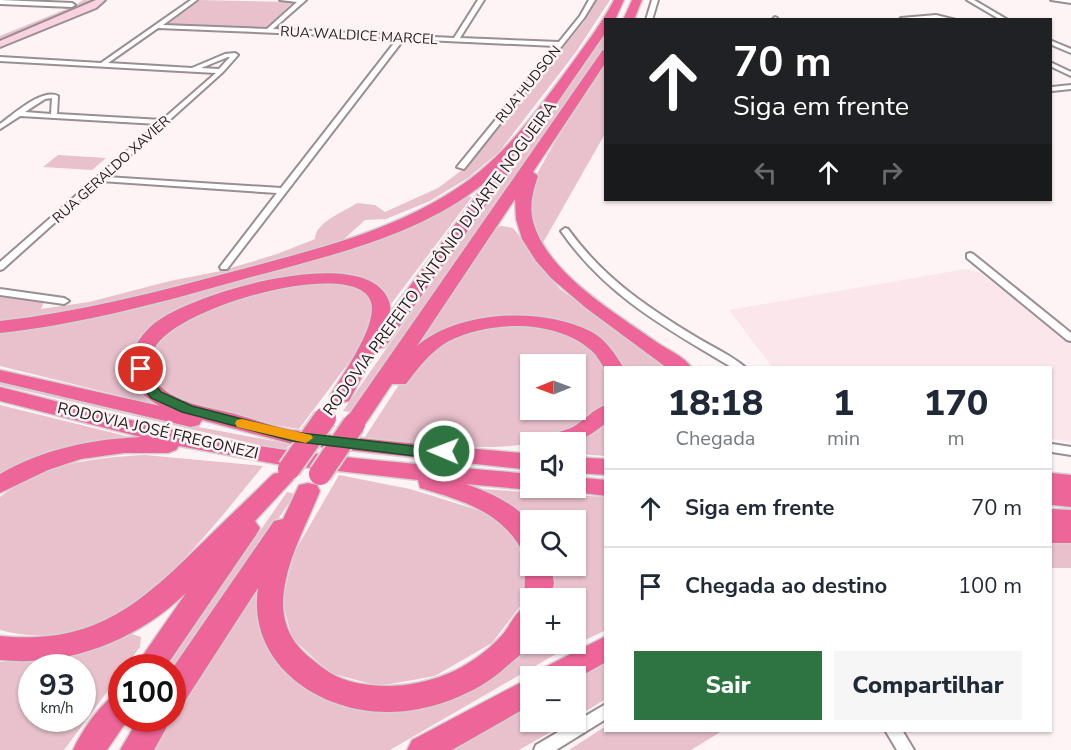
<!DOCTYPE html>
<html lang="pt">
<head>
<meta charset="utf-8">
<style>
  :root { --surface:#fff; --page:#f6f6f7; --text:#1f2937; --muted:#747a83; --line:#e0e1e3; --accent:#2e7440 }
  body { margin:0; font-family:"Nunito Sans",sans-serif; background:var(--page); color:var(--text); height:100vh; display:flex; flex-direction:column; font-size:22px; white-space:nowrap }
  * { box-sizing:border-box; margin:0 }
  p { font-size:20px; color:var(--muted) }
  .icon { flex:none; width:33px; height:33px; fill:none; stroke:currentColor; stroke-width:2; stroke-linecap:round; stroke-linejoin:round }
  .map { position:relative; flex:1; overflow:hidden }
  .side { position:absolute; left:604px; top:366px; width:448px; height:366px; display:flex; flex-direction:column; background:var(--surface); border-radius:0px; box-shadow:0 2px 4px #0004 }
  .side>* { flex:none }
  .top-card { position:absolute; left:604px; top:18px; width:448px; height:183px; border-radius:0px; box-shadow:0 2px 4px #0004; background:#202124; color:#fff; overflow:hidden }
  .needle { width:39px; rotate:269deg }
  .fabs { position:absolute; left:520px; top:354px; display:grid; gap:12px }
  .fabs a { display:grid; place-items:center; width:66px; height:66px; border-radius:0px; background:var(--surface); box-shadow:0 2px 4px #0004; font-size:30px }
  .speed { position:absolute; left:18px; top:654px; display:flex; gap:12px; font-size:30px; font-weight:700; text-align:center }
  .speed>* { display:grid; place-content:center; width:78px; height:78px; border-radius:50%; background:var(--surface); box-shadow:0 2px 4px #0004; line-height:1 }
  .speed small { font-size:15px; font-weight:400 }
  .speed .limit { border:9px solid #d22; background:#fff; color:#111 }
  .pin { position:absolute; display:grid; place-items:center; width:51px; height:51px; color:#fff; margin:-26px; border:3px solid #fff; border-radius:50%; box-shadow:0 2px 6px #0007 }
  .me { position:absolute; width:66px; margin:-33px; rotate:271deg; stroke-linejoin:round; filter:drop-shadow(0 0 4px #0008) }
  .turn { display:flex; align-items:center; gap:21px; height:126px; padding:0 30px; font-size:27px }
  .turn .icon { width:78px; height:78px; stroke-width:2.5 }
  .turn b { display:block; font-size:42px; line-height:51px }
  .lanes { display:flex; align-items:center; height:57px; padding:0 30px; background:#0003; justify-content:center; gap:30px; direction:ltr }
  .lanes .off { opacity:.35 }
  .eta { display:flex; justify-content:space-evenly; align-items:center; height:102px; text-align:center }
  .eta b { font-size:36px; font-weight:800; line-height:42px }
  .primary-button { display:flex; gap:12px; margin-top:auto; padding:12px 30px }
  .primary-button a { flex:1; height:69px; border-radius:0px; background:var(--accent); color:#fff; font-size:24px; font-weight:800; line-height:69px; text-align:center }
  .primary-button a+a { background:var(--page); color:var(--text) }
  ul { padding:0; list-style:none }
  li { display:flex; align-items:center; gap:18px; height:78px; padding:0 30px; border-top:2px solid var(--line) }
  li div { flex:1 }
  li b { display:block; font-size:22px }
  li em { font-style:normal }
  .map>svg:first-child { display:block }
  .built { fill:#fbe6ec }
  .green { fill:#e8c1cc; fill-rule:evenodd }
  .lines { fill:none; stroke-linecap:round; stroke-linejoin:round }
  .street-casing { stroke:#998e91; stroke-width:4 }
  .secondary-casing { stroke:#998e91; stroke-width:4 }
  .highway-casing { stroke:#d3d3d3; stroke-width:3 }
  .street { fill:#fff; fill-rule:evenodd }
  .secondary { fill:#fad1e0; fill-rule:evenodd }
  .highway { fill:#e69; fill-rule:evenodd }
  .highway-bridge-casing { stroke:#d3d3d3; stroke-width:26; stroke-linecap:butt }
  .highway-bridge { stroke:#e69; stroke-width:22 }
  .route { fill:#2e7440; stroke:#1e4b2a; stroke-width:1.5 }
  .slow { fill:#f59e0b }
  .labels { text-anchor:middle; stroke-width:5; stroke-linejoin:round; paint-order:stroke }
  .far-street-label { font-size:14px; fill:#252122; stroke:#fef4f6 }
  .street-label { font-size:16px; fill:#252122; stroke:#fef4f6 }
</style>
</head>
<body>
<div class="map">
<svg width="1071" height="750" viewBox="0 0 1071 750">
  <rect width="100%" height="100%" fill="#fef4f6"/>
  <path class="built" d="M966,269L980,273L1071,344V442L1052,439V368L772,367L729,310Z"/>
  <g class="green">
    <path d="M83,0H94L0,41V36L76,5Z"/>
    <path d="M197,0L293,2L265,29L164,25Z"/>
    <path d="M596,0H610L576,52L499,152L468,178L430,201L386,219L365,220L342,241L272,262L116,307L0,324V297L44,302L41,309L89,302L170,281L221,271L277,254L315,239C315,222 344,212 357,203L375,205L385,212L438,188L462,170L584,22Z"/>
    <path d="M606,32V46L350,412L343,411Z"/>
    <path d="M606,63V132L540,248L532,232L530,186L556,140Z"/>
    <path d="M58,155L106,158L92,170L43,167Z"/>
    <path d="M464,196L472,197L391,304L387,294L378,286L343,277L217,298L137,350L162,406L0,366V330L281,267Z"/>
    <path d="M503,226L513,228L518,234L534,260L560,289L666,367H618L553,320L526,316L495,317L461,323L425,340L422,336L495,227Z"/>
    <path d="M337,282L364,290L376,306L371,333L299,429C266,423 208,416 179,402C164,395 151,383 150,366C148,319 256,293 292,285C306,282 322,283 337,282Z"/>
    <path d="M543,326L585,341L606,368V403L604,407C592,416 577,432 563,436C503,456 425,444 363,440L402,380L434,346L484,327ZM531,364H576V410H531Z"/>
    <path d="M0,382L129,414L290,444L285,451L0,385Z"/>
    <path d="M0,405L134,438L93,441L48,451L0,477Z"/>
    <path d="M606,421V456L576,454V442H570L577,441Z"/>
    <path d="M145,455L263,466C230,506 198,548 159,583C152,590 144,598 135,604C97,631 45,643 0,630V497C42,463 93,458 145,455Z"/>
    <path d="M339,475L410,489L488,513L516,538L526,572L521,605L492,643L435,676L379,686L330,673L292,638L282,600L295,551Z"/>
    <path d="M482,489L606,497V630L556,654L390,750H153L256,589L262,586L263,634L364,706L501,668L531,641V644H576V598H549L548,566H576V520H531V525Z"/>
    <path d="M287,492L295,494L173,676L172,668H165Z"/>
    <rect x="1052" y="542" width="19" height="26"/>
    <path d="M129,633L141,637L140,647L125,667L122,668L121,673L64,750H0V662H55ZM32,668H82V718H32Z"/>
    <path d="M606,655V699L576,717V676H568Z"/>
    <path d="M531,698V722H568L519,750H438Z"/>
    <path d="M606,726V730L722,731L691,750H569Z"/>
  </g>
  <g class="lines">
    <defs>
      <g id="street">
        <path d="M0,0L72,3L75,5L72,7L0,4Z"/>
        <path d="M191,0H197L163,25L267,29L297,2L280,0H306L273,29L454,38L478,0H484L460,38L559,42L580,16L589,0H595L584,18L464,169L457,167L556,46L404,39L227,269H221L220,267L277,193L101,181L3,269L0,270V262L158,124L20,116L0,129V124C14,114 42,88 58,96L57,114L162,120L216,73L0,61V57L101,63ZM158,28L398,38L281,188L106,177L223,72L238,55L235,53L225,54L192,68L108,63ZM228,57H230L219,69L201,68ZM52,98L51,114L25,112L45,99Z"/>
        <path d="M652,0H658L652,20H646Z"/>
        <path d="M967,0H974L1008,20H1001Z"/>
        <path d="M1051,0H1071V3Z"/>
        <path d="M936,15L956,20H899L901,18Z"/>
        <path d="M775,17L777,18L778,20H772Z"/>
        <path d="M1052,41L1071,49V53L1052,45Z"/>
        <path d="M1052,63L1071,72V76L1052,67Z"/>
        <path d="M1071,85V89L1052,91V87Z"/>
        <path d="M565,228L568,229C601,275 642,304 691,334C708,345 730,354 746,368H733C666,328 606,296 561,231Z"/>
        <path d="M970,253L973,254L1071,333V341L1067,340L967,258V254Z"/>
        <path d="M0,289L64,298L69,301L64,304L0,295Z"/>
        <path d="M1052,444L1071,447V455L1052,452Z"/>
        <path d="M606,704V719L556,750H534L536,745Z"/>
        <path d="M885,730H902L914,750H897Z"/>
      </g>
      <path id="secondary" d="M96,0H105L96,8L0,47V41Z"/>
      <g id="highway">
        <path d="M614,0H624L615,20H606V32L539,129L502,167L510,171L385,347L377,349L349,401L341,403L333,401L330,396C342,375 378,326 371,302C357,254 166,309 153,352C149,363 151,378 160,386C176,402 205,407 227,412C248,417 270,426 292,430C371,441 452,446 531,454V470L292,444L202,420L199,425L191,427L0,382V370L160,406C147,399 134,388 131,373C127,353 141,334 156,322C194,293 350,247 384,292C389,299 391,304 390,313L487,181C419,237 328,256 244,279C163,302 83,324 0,333V321C80,312 157,292 235,271C313,250 396,231 463,184C506,154 536,112 567,70C584,46 601,25 614,0Z"/>
        <path d="M632,0H642L634,20H623Z"/>
        <path d="M606,49V62L533,172L538,176C533,191 529,205 533,221C546,272 614,312 655,341C666,349 684,356 692,368H667L586,308L551,278L536,261L522,239L516,219L515,199L417,346C459,310 542,307 590,331C606,339 614,353 624,368H606V371C602,365 598,357 593,352C558,319 490,320 449,341C431,351 418,368 406,384H392L362,429L354,431L346,429L343,424L346,419L602,51Z"/>
        <path d="M0,387C80,407 159,429 240,443C336,459 434,465 531,474V488H540L531,490L466,484C491,493 513,503 531,522V553L522,550C500,511 461,500 420,488L418,480L276,464L179,446L176,450L168,453H124L81,459L48,470L0,493V474C43,449 92,439 141,437L0,401Z"/>
        <path d="M606,405V423C584,441 572,445 544,442C550,432 563,432 573,427C585,420 593,409 606,405Z"/>
        <path d="M576,457L606,459V475L576,473Z"/>
        <path d="M281,472L289,474L293,480L255,521L260,528L256,535L165,668H134L186,593C136,641 69,667 0,660V636C93,645 138,606 200,545C224,521 249,498 273,474Z"/>
        <path d="M1052,473L1071,475V507L1052,505Z"/>
        <path d="M576,477L606,480V496L567,491L565,488H576Z"/>
        <path d="M308,483L317,485L320,491C306,526 284,564 283,603C283,627 294,646 313,660C320,666 328,672 336,676C369,691 413,688 447,674C467,666 488,651 502,635C511,625 515,610 528,606C522,595 526,579 525,566L531,558V566H551L554,583L551,598H531C531,610 534,629 531,640C527,651 515,659 506,667C477,694 429,712 389,712C319,713 247,664 258,588L183,704L172,708V669L274,521L283,519L299,485Z"/>
        <path d="M1052,509L1071,510V543H1052Z"/>
        <path d="M606,636V662L576,679V676H540L545,667Z"/>
        <path d="M531,677V705L452,750H407L412,740Z"/>
        <path d="M122,691V718H129L107,750H73C81,732 104,697 122,691Z"/>
        <path d="M139,718H172L154,750H120Z"/>
      </g>
    </defs>
    <use href="#street" class="street-casing"/>
    <use href="#secondary" class="secondary-casing"/>
    <use href="#highway" class="highway-casing"/>
    <use href="#street" class="street"/>
    <use href="#secondary" class="secondary"/>
    <use href="#highway" class="highway"/>
    <defs>
      <g id="highway-bridge">
        <path d="M289,469L325,418"/>
        <path d="M320,474L354,424"/>
      </g>
    </defs>
    <use href="#highway-bridge" class="highway-bridge-casing"/>
    <use href="#highway-bridge" class="highway-bridge"/>
  </g>
  <path class="route" d="M141,365L146,367L152,380L161,392L192,406L292,432L423,447L444,446L451,451L444,456L423,457L292,441L182,412L151,398L138,381L134,369Z"/>
  <path class="slow" d="M242,419L311,435L313,438L306,443L237,427L235,423L237,420Z"/>
  <g class="labels">
    <g class="far-street-label">
      <text transform="translate(359 35) rotate(3)" y="5">RUA WALDICE MARCEL</text>
      <text transform="translate(528 84) rotate(-51)" y="5">RUA HUDSON</text>
      <text transform="translate(111 169) rotate(-42)" y="5">RUA GERALDO XAVIER</text>
    </g>
    <g class="street-label">
      <text transform="translate(439 258) rotate(-54)" y="6">RODOVIA PREFEITO ANTÔNIO DUARTE NOGUEIRA</text>
      <text transform="translate(158 430) rotate(13)" y="6">RODOVIA JOSÉ FREGONEZI</text>
    </g>
  </g>
</svg>
<div class="fabs">
<a><svg class="needle" viewBox="-14 -14 28 28"><path d="M0-13l5 13h-10z" fill="#e53935"/><path d="M0 13l5-13h-10z" fill="#747a83"/></svg></a>
<a><svg class="icon" aria-label="sound" viewBox="0 0 24 24"><path d="M4 9h4l5-4v14l-5-4H4zM17 9q2 3 0 6"/></svg></a>
<a><svg class="icon" aria-label="search" viewBox="0 0 24 24"><circle cx="10" cy="10" r="6"/><path d="M15 15l6 6"/></svg></a>
<a>+</a>
<a>−</a>
</div>
<div class="speed"><div>93<small>km/h</small></div><div class="limit">100</div></div>
<div class="pin" style="left:141px;top:369px;background:#d93025"><svg class="icon" aria-label="arrive" viewBox="0 0 24 24"><path d="M6 21V4h12l-3 4 3 4H6"/></svg></div>
<svg class="me" style="left:444px;top:451px" viewBox="-20 -20 40 40"><circle r="17" fill="#2e7440" stroke="#fff" stroke-width="3"/><path d="M0-11L8 9 0 5-8 9z" fill="#fff"/></svg>
<div class="top-card">
<div class="turn"><svg class="icon" aria-label="ahead" viewBox="0 0 24 24"><path d="M12 20V5M6 11l6-6 6 6"/></svg><div><b>70 m</b>Siga em frente</div></div>
<div class="lanes"><svg class="icon off" aria-label="left" viewBox="0 0 24 24"><path d="M17 20v-9H6M10 6l-5 5 5 5"/></svg><svg class="icon" aria-label="ahead" viewBox="0 0 24 24"><path d="M12 20V5M6 11l6-6 6 6"/></svg><svg class="icon off" aria-label="right" viewBox="0 0 24 24"><path d="M7 20v-9h11M14 6l5 5-5 5"/></svg></div>
</div>
<section class="side">
<div class="eta">
<div><b>18:18</b><p>Chegada</p></div>
<div><b>1</b><p>min</p></div>
<div><b>170</b><p>m</p></div>
</div>
<ul>
<li><svg class="icon" aria-label="ahead" viewBox="0 0 24 24"><path d="M12 20V5M6 11l6-6 6 6"/></svg><div><b>Siga em frente</b></div><em>70 m</em></li>
<li><svg class="icon" aria-label="arrive" viewBox="0 0 24 24"><path d="M6 21V4h12l-3 4 3 4H6"/></svg><div><b>Chegada ao destino</b></div><em>100 m</em></li>
</ul>
<div class="primary-button"><a>Sair</a><a>Compartilhar</a></div>
</section>
</div>
</body>
</html>
